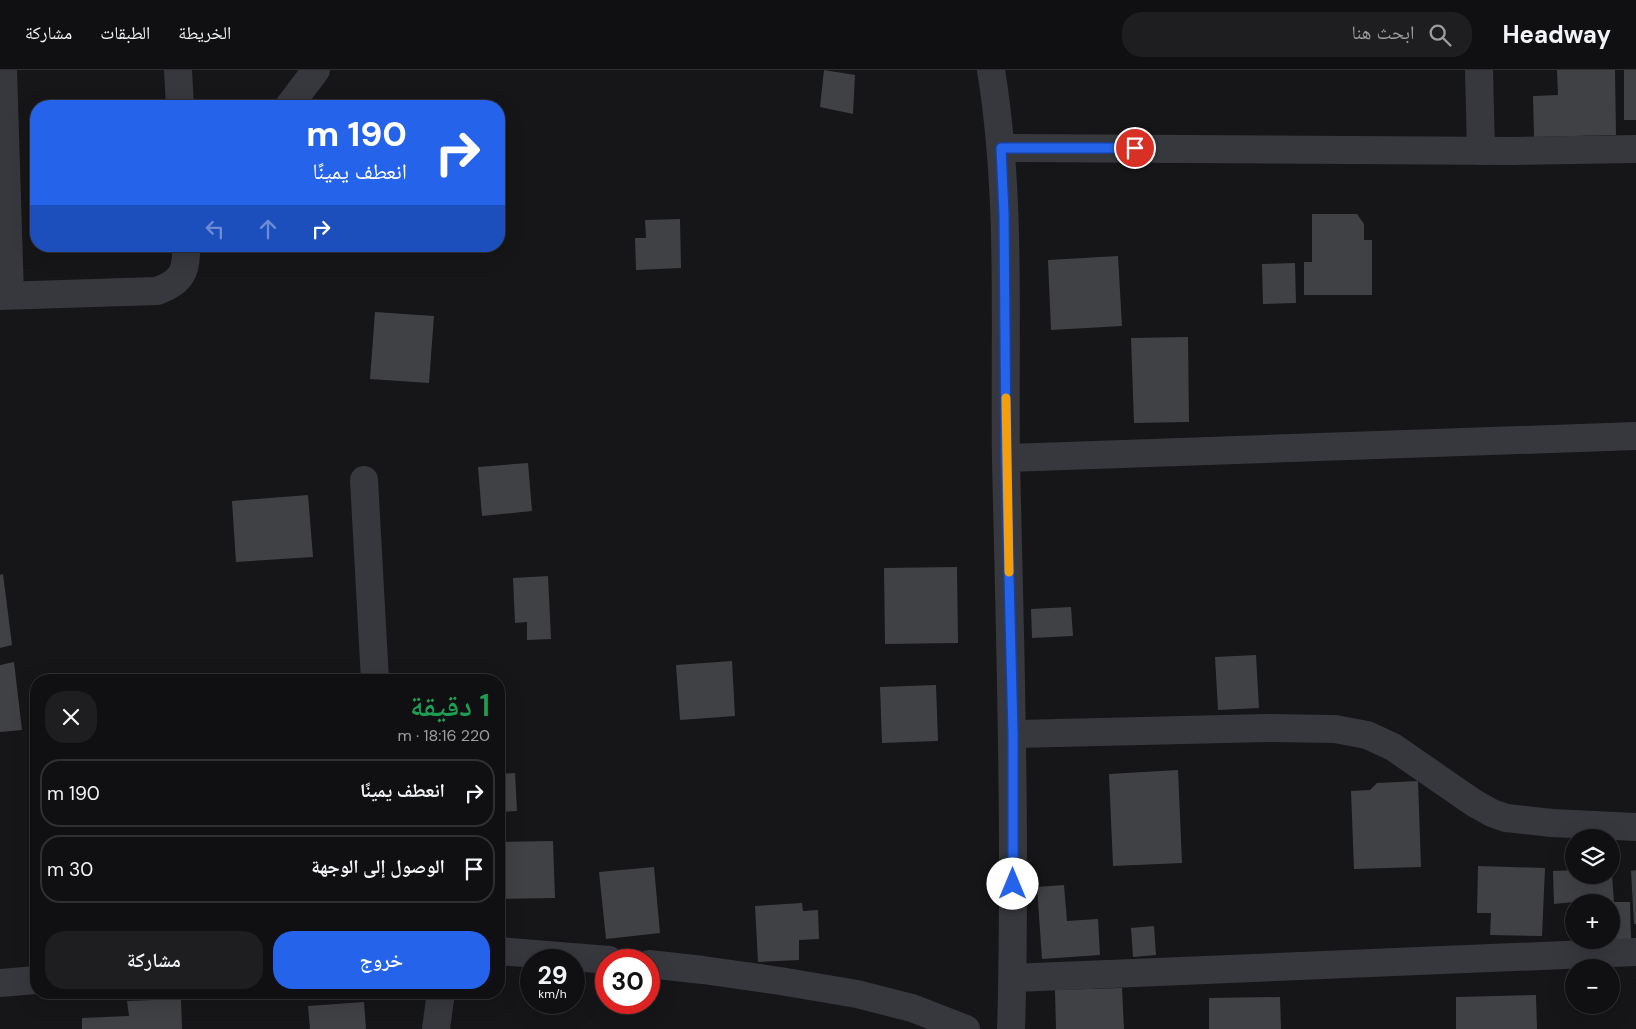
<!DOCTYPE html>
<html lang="ar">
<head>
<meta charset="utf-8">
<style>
  :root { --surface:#101012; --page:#1e1e20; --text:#f1f3f6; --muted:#9c9d9f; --line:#303032; --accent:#2563eb }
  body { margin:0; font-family:"DM Sans","Noto Naskh Arabic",sans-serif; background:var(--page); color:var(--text); direction:rtl; height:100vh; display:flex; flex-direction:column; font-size:19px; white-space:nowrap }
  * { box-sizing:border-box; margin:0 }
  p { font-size:16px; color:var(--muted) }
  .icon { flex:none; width:28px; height:28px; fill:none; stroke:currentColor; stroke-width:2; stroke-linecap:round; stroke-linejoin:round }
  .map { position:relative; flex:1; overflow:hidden; direction:ltr }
  .sheet { position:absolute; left:30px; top:604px; width:475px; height:325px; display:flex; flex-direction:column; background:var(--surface); border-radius:20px; box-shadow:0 5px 20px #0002,0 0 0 1px var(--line); direction:rtl }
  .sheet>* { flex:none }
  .guide { position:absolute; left:30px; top:30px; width:475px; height:152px; border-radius:20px; box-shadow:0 5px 20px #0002,0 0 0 1px var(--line); direction:rtl; background:#2563eb; color:#fff; overflow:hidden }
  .buttons { position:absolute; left:1565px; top:759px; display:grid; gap:10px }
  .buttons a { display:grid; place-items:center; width:55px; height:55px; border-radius:50%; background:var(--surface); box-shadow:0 5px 20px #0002,0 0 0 1px var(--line); font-size:25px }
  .speed { position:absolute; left:520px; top:879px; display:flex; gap:10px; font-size:25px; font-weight:700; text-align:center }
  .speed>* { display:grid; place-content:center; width:65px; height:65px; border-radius:50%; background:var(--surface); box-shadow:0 5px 20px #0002,0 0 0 1px var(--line); line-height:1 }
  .speed small { font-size:12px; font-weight:400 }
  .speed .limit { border:8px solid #d22; background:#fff; color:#111 }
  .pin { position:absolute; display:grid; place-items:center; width:42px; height:42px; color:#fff; margin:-21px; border:2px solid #fff; border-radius:50%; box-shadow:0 1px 5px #0007 }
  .me { position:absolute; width:55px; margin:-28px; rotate:0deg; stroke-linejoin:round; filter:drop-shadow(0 0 4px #0008) }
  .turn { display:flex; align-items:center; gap:18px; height:105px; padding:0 15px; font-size:22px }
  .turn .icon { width:65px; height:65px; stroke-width:2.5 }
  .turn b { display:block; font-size:35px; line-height:42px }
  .lanes { display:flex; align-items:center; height:48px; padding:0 15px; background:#0003; justify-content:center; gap:25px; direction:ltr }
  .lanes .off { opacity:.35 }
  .round { display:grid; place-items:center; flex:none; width:52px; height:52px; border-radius:20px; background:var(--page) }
  .summary { display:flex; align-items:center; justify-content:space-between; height:85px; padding:0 15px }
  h1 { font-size:30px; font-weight:600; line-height:38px; color:#1e9e55 }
  .cta { display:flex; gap:10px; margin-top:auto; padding:10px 15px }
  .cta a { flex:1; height:58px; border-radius:20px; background:var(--accent); color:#fff; font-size:20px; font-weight:600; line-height:58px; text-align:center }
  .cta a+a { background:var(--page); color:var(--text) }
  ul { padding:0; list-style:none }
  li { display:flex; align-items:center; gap:15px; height:68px; margin:0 10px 8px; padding:0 5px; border:2px solid var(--line); border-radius:20px }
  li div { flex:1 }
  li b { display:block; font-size:19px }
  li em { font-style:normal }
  header { display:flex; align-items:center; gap:30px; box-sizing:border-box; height:70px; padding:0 25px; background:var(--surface); border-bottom:1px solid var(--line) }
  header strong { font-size:24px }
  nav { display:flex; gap:28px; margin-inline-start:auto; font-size:18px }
  .search { width:350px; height:45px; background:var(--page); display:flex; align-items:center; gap:12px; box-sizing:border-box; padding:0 18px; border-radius:20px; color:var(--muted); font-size:19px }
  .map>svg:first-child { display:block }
  .building { fill:#404145 }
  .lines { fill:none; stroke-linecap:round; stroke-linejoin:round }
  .minor { stroke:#37383d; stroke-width:28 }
  .route-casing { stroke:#184099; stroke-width:12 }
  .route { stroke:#2563eb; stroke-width:9 }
  .slow { stroke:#f59e0b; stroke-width:9 }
</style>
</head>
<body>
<header>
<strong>Headway</strong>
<div class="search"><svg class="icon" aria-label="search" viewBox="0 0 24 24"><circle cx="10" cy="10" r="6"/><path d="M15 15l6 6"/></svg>ابحث هنا</div>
<nav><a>الخريطة</a><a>الطبقات</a><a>مشاركة</a></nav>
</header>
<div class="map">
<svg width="1636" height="959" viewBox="0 0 1636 959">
  <rect width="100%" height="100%" fill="#161618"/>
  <g class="building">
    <path d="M824,0L855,5L853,44L820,37Z"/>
    <path d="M1557,0H1615L1616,65L1534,67L1533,26L1558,25Z"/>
    <rect x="1624" y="0" width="12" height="50"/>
    <path d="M1312,144H1357L1364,154V170H1372V225H1304V192H1312Z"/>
    <path d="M680,149L681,198L636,200L635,168H646L645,150Z"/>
    <rect x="221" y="176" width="16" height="7"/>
    <path d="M1118,186L1122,256L1051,260L1048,190Z"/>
    <path d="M1295,193L1296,233L1263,234L1262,194Z"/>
    <path d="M375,242L434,246L429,313L370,309Z"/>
    <path d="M1188,267L1189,352L1134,353L1131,268Z"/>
    <path d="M528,393L532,441L482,446L478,397Z"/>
    <path d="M308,425L313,487L236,492L232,431Z"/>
    <path d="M957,497L958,573L885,574L884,498Z"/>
    <path d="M3,504L12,575L0,578V505Z"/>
    <path d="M548,506L551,569L527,570V552L515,553L513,508Z"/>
    <path d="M1071,537L1073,566L1032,568L1031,539Z"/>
    <path d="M1256,585L1259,638L1218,640L1215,587Z"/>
    <path d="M732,591L735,646L680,650L676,595Z"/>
    <path d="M14,592L22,660L0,662V595Z"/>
    <path d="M936,615L938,671L882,673L880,617Z"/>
    <path d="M1178,700L1182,793L1113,796L1109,704Z"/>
    <path d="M515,703L517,741L499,742V704Z"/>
    <path d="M1418,711L1421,797L1354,799L1351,721L1370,720L1377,713Z"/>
    <path d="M553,771L555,828L499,829V772Z"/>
    <path d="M1478,796L1545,798L1542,866L1490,865L1491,843H1477Z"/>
    <path d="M654,797L660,863L606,869L599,802Z"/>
    <path d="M1574,800V805H1612L1614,832H1630L1631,870L1611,871V832H1574L1554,834L1553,801Z"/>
    <path d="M1636,800V854H1634L1631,801Z"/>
    <path d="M1064,815L1067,851L1098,849L1100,885L1042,889L1037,817Z"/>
    <path d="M802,833L803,841L818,840L819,869L799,870V890L758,892L755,836Z"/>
    <path d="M1154,856L1156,885L1133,887L1131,858Z"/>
    <path d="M1122,918L1124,959H1056L1055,920Z"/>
    <path d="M1536,925L1537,959H1456V927Z"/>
    <path d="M1280,927L1281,959H1209V928Z"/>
    <path d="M181,929L182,959H82V948L129,946L127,931Z"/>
    <path d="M364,932L366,959H310L308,936Z"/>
  </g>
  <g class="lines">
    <g class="minor">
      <path d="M3,0L10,225"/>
      <path d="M178,0L180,36"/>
      <path d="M991,0C1012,129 1004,260 1006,390C1009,523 1013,657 1013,790C1013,847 1013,903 1011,959"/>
      <path d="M1479,0L1481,81"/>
      <path d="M289,36L316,0"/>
      <path d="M1001,78L1512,81L1636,79"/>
      <path d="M0,226L157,221C182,212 187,201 186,176"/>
      <path d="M1006,388L1636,366"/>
      <path d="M364,410L375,610"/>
      <path d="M1013,664L1267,658L1335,659L1367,665L1393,677L1474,733L1492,743L1506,748L1552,753L1636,757"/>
      <path d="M499,881L609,890"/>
      <path d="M649,894L703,900L780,911L857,924L912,938L966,959"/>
      <path d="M1013,908L1636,882"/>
      <path d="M0,913L36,910"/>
      <path d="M436,959L441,922"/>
    </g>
  </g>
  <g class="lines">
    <defs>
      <path id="route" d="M1013,814V664L1006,388L1004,144L1001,78H1135"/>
    </defs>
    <use href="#route" class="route-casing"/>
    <use href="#route" class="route"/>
    <path class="slow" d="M1006,328L1009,502"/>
  </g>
</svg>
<div class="buttons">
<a><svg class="icon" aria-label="layers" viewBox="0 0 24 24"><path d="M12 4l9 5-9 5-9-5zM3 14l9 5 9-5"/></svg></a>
<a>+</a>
<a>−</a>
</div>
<div class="speed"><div>29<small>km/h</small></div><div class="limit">30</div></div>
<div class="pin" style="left:1135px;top:78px;background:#d93025"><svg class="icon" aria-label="arrive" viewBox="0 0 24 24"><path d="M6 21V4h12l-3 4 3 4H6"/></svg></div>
<svg class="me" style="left:1013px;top:814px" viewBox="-20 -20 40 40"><circle r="19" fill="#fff"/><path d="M0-13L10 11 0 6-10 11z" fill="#2563eb"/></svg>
<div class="guide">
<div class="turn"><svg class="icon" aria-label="right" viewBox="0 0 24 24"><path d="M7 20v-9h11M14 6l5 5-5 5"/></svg><div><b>190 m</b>انعطف يمينًا</div></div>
<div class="lanes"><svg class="icon off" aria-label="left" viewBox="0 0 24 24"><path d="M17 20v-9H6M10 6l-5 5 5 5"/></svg><svg class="icon off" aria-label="ahead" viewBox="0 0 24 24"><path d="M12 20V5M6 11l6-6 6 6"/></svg><svg class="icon" aria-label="right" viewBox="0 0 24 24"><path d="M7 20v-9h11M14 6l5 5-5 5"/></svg></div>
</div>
<section class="sheet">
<div class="summary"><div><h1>1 دقيقة</h1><p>220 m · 18:16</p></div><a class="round"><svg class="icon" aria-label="close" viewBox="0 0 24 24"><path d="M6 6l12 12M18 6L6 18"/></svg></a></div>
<ul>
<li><svg class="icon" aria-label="right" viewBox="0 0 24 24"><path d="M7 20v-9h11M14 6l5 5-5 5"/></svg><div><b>انعطف يمينًا</b></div><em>190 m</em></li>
<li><svg class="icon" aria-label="arrive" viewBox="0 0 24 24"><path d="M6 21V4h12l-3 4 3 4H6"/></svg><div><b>الوصول إلى الوجهة</b></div><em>30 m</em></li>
</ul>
<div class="cta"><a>خروج</a><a>مشاركة</a></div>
</section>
</div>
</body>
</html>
